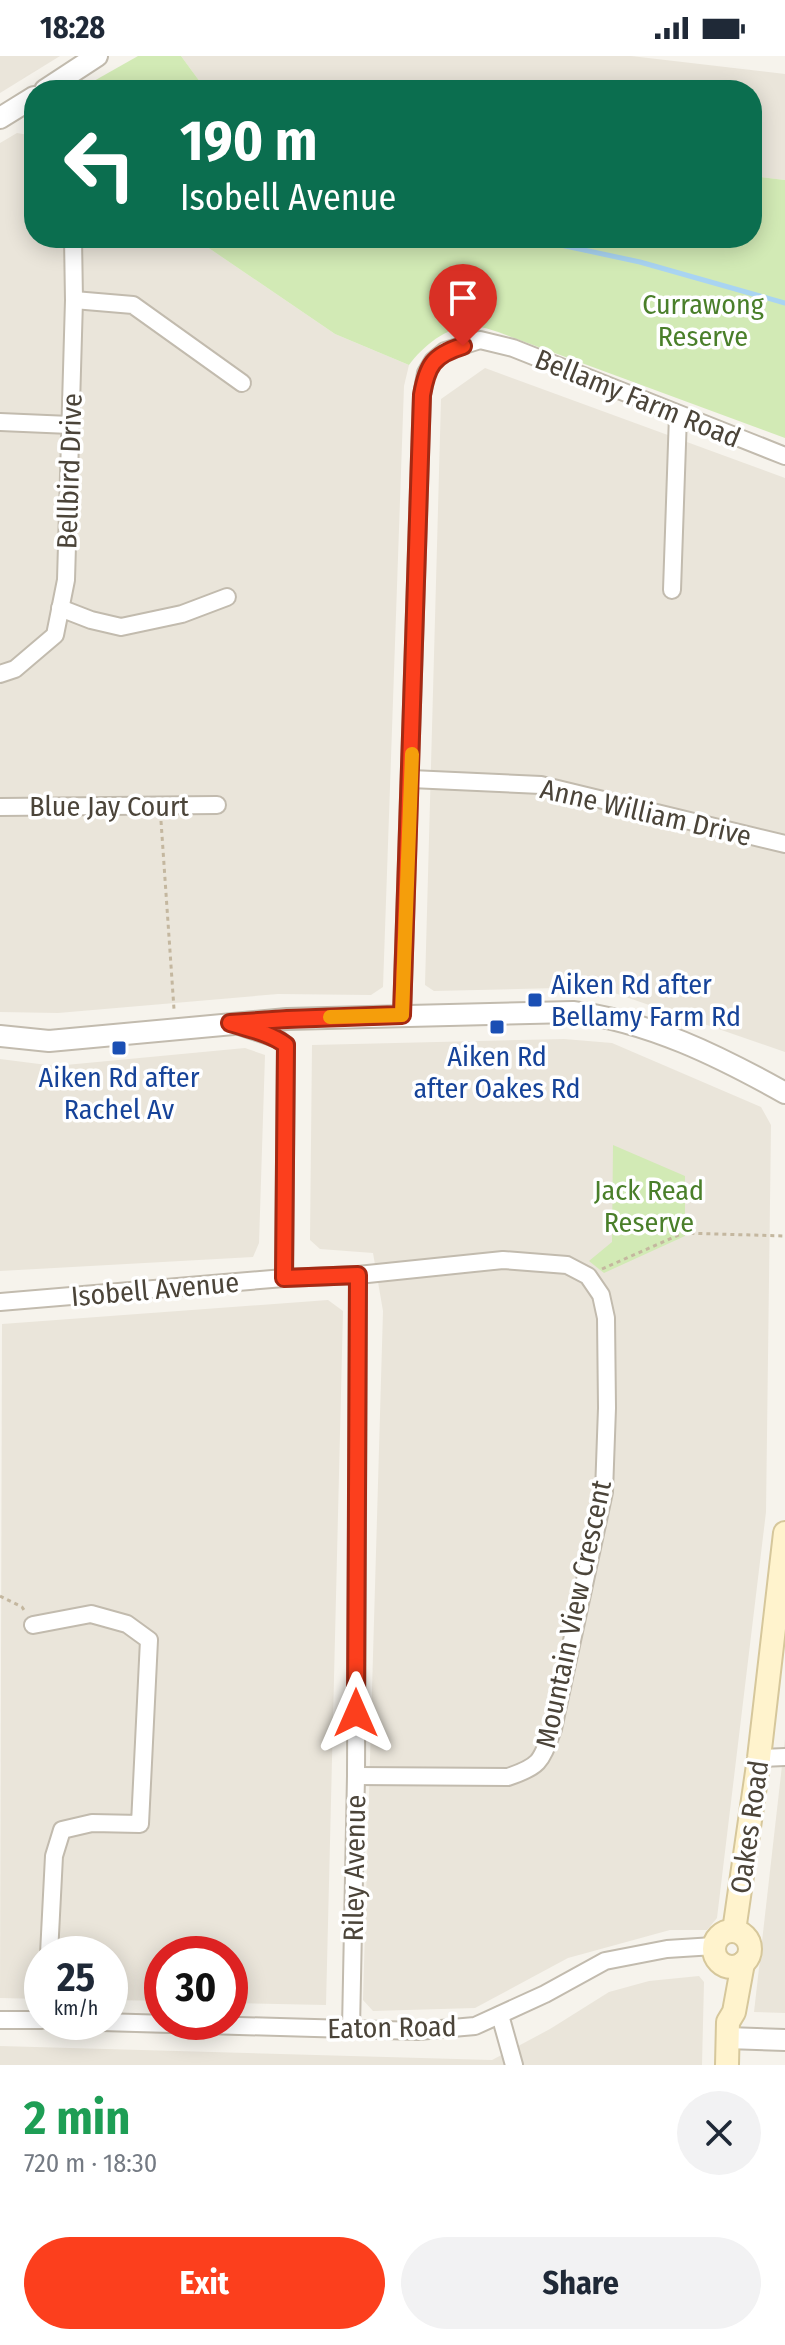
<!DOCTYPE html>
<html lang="en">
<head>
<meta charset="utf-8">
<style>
  :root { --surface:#fff; --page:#f2f2f3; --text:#1f2937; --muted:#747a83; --accent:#fc3f1d }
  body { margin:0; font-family:"Fira Sans Condensed",sans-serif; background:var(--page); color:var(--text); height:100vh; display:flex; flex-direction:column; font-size:30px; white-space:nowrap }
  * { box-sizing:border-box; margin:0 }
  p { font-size:26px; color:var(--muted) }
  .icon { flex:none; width:44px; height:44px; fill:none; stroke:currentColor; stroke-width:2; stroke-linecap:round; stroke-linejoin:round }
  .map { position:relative; height:2009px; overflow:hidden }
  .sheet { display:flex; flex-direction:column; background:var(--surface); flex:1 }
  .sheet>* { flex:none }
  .top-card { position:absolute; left:24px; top:24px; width:738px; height:168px; border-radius:32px; box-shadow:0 4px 20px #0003; background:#0b6e4f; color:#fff; overflow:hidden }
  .speed { position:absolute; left:24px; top:1880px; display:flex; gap:16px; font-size:40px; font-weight:700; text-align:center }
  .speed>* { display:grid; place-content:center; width:104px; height:104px; border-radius:50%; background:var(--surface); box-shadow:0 4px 20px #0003; line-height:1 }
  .speed small { font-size:20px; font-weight:400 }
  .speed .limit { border:12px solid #d22; background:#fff; color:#111 }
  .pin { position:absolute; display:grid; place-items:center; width:68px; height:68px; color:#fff; margin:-82px -34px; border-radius:50% 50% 50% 0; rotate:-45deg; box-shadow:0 0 8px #0007 }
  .pin .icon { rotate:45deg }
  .me { position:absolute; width:88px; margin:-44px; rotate:0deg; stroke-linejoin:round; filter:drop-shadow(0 0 6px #0008) }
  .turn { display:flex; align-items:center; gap:28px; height:168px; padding:0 24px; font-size:36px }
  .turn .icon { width:104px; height:104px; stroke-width:2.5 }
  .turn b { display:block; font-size:56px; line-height:68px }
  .round { display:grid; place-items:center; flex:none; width:84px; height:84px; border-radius:42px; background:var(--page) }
  .headline { display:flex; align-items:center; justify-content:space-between; height:136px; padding:0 24px }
  h1 { font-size:48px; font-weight:700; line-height:60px; color:#1e9e55 }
  .action { display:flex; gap:16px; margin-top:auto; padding:16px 24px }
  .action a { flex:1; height:92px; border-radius:48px; background:var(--accent); color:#fff; font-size:32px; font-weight:700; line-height:92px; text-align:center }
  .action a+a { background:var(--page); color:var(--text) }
  .status { display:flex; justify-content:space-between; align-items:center; height:56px; padding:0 40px; background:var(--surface); direction:ltr }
  .status svg { height:22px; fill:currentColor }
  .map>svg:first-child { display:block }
  .residential { fill:#eae5da }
  .green { fill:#d2eab5 }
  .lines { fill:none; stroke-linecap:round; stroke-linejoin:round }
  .stream { stroke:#a9d4f2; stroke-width:5 }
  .minor-casing { stroke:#c2bbae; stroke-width:20 }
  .tertiary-casing { stroke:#c2bbae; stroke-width:24 }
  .secondary-casing { stroke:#d6c79b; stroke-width:26 }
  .path { stroke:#c4b79f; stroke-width:3; stroke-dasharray:4 4; stroke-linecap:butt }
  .minor { stroke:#fff; stroke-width:16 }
  .tertiary { stroke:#fff; stroke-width:20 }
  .secondary { stroke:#fff3cd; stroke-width:22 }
  .route-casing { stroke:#a42913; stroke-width:20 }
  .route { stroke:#fc3f1d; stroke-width:14 }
  .slow { stroke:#f59e0b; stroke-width:14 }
  .transit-dot { fill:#1a4fb4; stroke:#fff; stroke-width:3 }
  .labels { text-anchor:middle; stroke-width:7; stroke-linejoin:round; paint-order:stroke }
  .park-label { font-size:28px; fill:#4a7f2a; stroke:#fff }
  .street-label { font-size:28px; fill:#4b4439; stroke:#fff }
  .transit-label { font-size:28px; fill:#164399; stroke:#fff }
</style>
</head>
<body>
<div class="status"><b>18:28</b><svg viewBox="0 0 49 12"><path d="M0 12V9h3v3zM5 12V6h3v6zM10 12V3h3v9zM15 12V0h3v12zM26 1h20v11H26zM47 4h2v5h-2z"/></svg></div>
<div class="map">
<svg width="785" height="2009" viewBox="0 0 785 2009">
  <rect width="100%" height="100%" fill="#f6f3ec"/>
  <g class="residential">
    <path d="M0,0H60L0,37Z"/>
    <path d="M181,0H631L785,18V124L752,120V34H206Z"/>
    <path d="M17,77L34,80V182H194L335,278L409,309L404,330L383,931L371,939L278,938L58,957L0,956V87Z"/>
    <path d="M485,312L785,422V996L597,931L434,935L425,929L441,343Z"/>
    <path d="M564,983L612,987L761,1051L771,1069L766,1456L717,1862L707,1874H670L568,1902L475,1952L373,1955L363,1944L383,1255L373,1197L320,1193L310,1184L312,989Z"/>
    <path d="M245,992L265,999L259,1187L253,1201L0,1215V1003L55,1010Z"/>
    <path d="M328,1244L343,1255L326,1949L230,1947V1898H162V1945L110,1944V1898H42V1943L0,1942L2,1268Z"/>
    <path d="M785,1683V1957L754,1956Z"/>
    <path d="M699,1920L704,1926L702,2009H0V1990L492,2004L550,1973L609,1936L649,1925Z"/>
  </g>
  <g class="green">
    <path d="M138,0H181L206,34H78Z"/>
    <path d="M752,120L785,124V382L514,282C503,278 490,272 478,271C450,267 424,289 409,309L335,278L194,182H752Z"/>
    <path d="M613,1089L685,1120V1180L604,1217L589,1205L612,1186Z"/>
  </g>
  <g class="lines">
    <path class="stream" d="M528,182L640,206L785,247"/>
    <defs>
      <g id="minor">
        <path d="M74,244L133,249L242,327"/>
        <path d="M0,366L70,369"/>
        <path d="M672,534L678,359"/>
        <path d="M60,552L91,564L121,571L182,558L227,541"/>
        <path d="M0,618L15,613L55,579L66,524L74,244L73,182"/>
        <path d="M411,723L541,729L785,788"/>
        <path d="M0,751L217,749"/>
        <path d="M402,959L422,339L426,317L433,305L445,295L480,284L513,292L785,400"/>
        <path d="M239,970L278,983L286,989L284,1222"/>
        <path d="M0,1246L284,1222L358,1219L503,1204L567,1209L588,1220L601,1239L606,1262L607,1352L604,1436L553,1673C541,1705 541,1710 508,1721L356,1720"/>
        <path d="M33,1569L91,1558L127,1568L149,1584L140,1768L92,1767L62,1774L54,1800L49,1898"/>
        <path d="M759,1702L785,1701"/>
        <path d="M500,1959L514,2009"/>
        <path d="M0,1964H42"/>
        <path d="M101,1966L418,1975L475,1970L545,1938L605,1905L667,1893L714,1890"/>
        <path d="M351,1973L356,1720L358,1219"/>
      </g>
      <g id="tertiary">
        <path d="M45,34L97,0"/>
        <path d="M0,62L34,41"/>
        <path d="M0,980L49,985L287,963L573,956C648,965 719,1000 785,1037"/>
        <path d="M727,1982L785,1984"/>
      </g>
      <g id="secondary">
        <path d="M734,1875L759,1702L785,1477"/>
        <circle cx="732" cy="1893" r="18"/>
        <path d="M727,2009L728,1966L734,1956L743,1907"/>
      </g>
    </defs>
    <use href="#minor" class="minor-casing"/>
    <use href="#tertiary" class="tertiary-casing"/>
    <use href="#secondary" class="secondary-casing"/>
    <g class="path">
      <path d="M161,765L174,953"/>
      <path d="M602,1213L683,1177L785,1180"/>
      <path d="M0,1540L22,1551L26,1557"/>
    </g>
    <use href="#minor" class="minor"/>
    <use href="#tertiary" class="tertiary"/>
    <use href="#secondary" class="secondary"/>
  </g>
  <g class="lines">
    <defs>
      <path id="route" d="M356,1657L358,1219L284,1222L286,989C270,977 249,973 230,967L287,963L402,959L422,339C427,310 433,299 463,290"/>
    </defs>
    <use href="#route" class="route-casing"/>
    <use href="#route" class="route"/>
    <path class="slow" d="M330,961L402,959L412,698"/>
  </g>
  <g class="transit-dot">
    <rect x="527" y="936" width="16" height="16" rx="4"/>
    <rect x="489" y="963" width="16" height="16" rx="4"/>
    <rect x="111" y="984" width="16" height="16" rx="4"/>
  </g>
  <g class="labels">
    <g class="park-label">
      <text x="703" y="258">Currawong<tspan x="703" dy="32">Reserve</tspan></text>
      <text x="649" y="1144">Jack Read<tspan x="649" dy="32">Reserve</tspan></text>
    </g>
    <g class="street-label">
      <text transform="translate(638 342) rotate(22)" y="10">Bellamy Farm Road</text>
      <text transform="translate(69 415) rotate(-88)" y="10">Bellbird Drive</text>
      <text x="109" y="760">Blue Jay Court</text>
      <text transform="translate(646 756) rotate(13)" y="10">Anne William Drive</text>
      <text transform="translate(155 1233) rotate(-5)" y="10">Isobell Avenue</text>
      <text transform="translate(573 1558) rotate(-78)" y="10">Mountain View Crescent</text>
      <text transform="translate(749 1771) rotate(-82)" y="10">Oakes Road</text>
      <text transform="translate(354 1812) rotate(-89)" y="10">Riley Avenue</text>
      <text transform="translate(392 1971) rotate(-1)" y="10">Eaton Road</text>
    </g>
    <g class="transit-label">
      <text x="551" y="938" text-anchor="start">Aiken Rd after<tspan x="551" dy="32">Bellamy Farm Rd</tspan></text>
      <text x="497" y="1010">Aiken Rd<tspan x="497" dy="32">after Oakes Rd</tspan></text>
      <text x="119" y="1031">Aiken Rd after<tspan x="119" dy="32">Rachel Av</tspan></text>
    </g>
  </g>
</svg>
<div class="speed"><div>25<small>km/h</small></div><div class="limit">30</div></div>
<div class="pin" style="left:463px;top:290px;background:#d93025"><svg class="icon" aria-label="arrive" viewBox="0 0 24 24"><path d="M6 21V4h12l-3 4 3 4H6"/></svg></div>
<svg class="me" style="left:356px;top:1657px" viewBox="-20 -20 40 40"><path d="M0-17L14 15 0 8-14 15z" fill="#fc3f1d" stroke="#fff" stroke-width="4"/></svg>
<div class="top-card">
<div class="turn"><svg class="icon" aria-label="left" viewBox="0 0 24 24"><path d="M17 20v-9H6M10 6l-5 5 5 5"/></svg><div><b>190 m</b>Isobell Avenue</div></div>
</div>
</div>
<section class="sheet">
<div class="headline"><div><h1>2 min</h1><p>720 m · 18:30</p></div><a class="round"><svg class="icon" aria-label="close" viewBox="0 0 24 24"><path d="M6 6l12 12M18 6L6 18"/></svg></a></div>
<div class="action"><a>Exit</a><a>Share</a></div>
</section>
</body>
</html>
